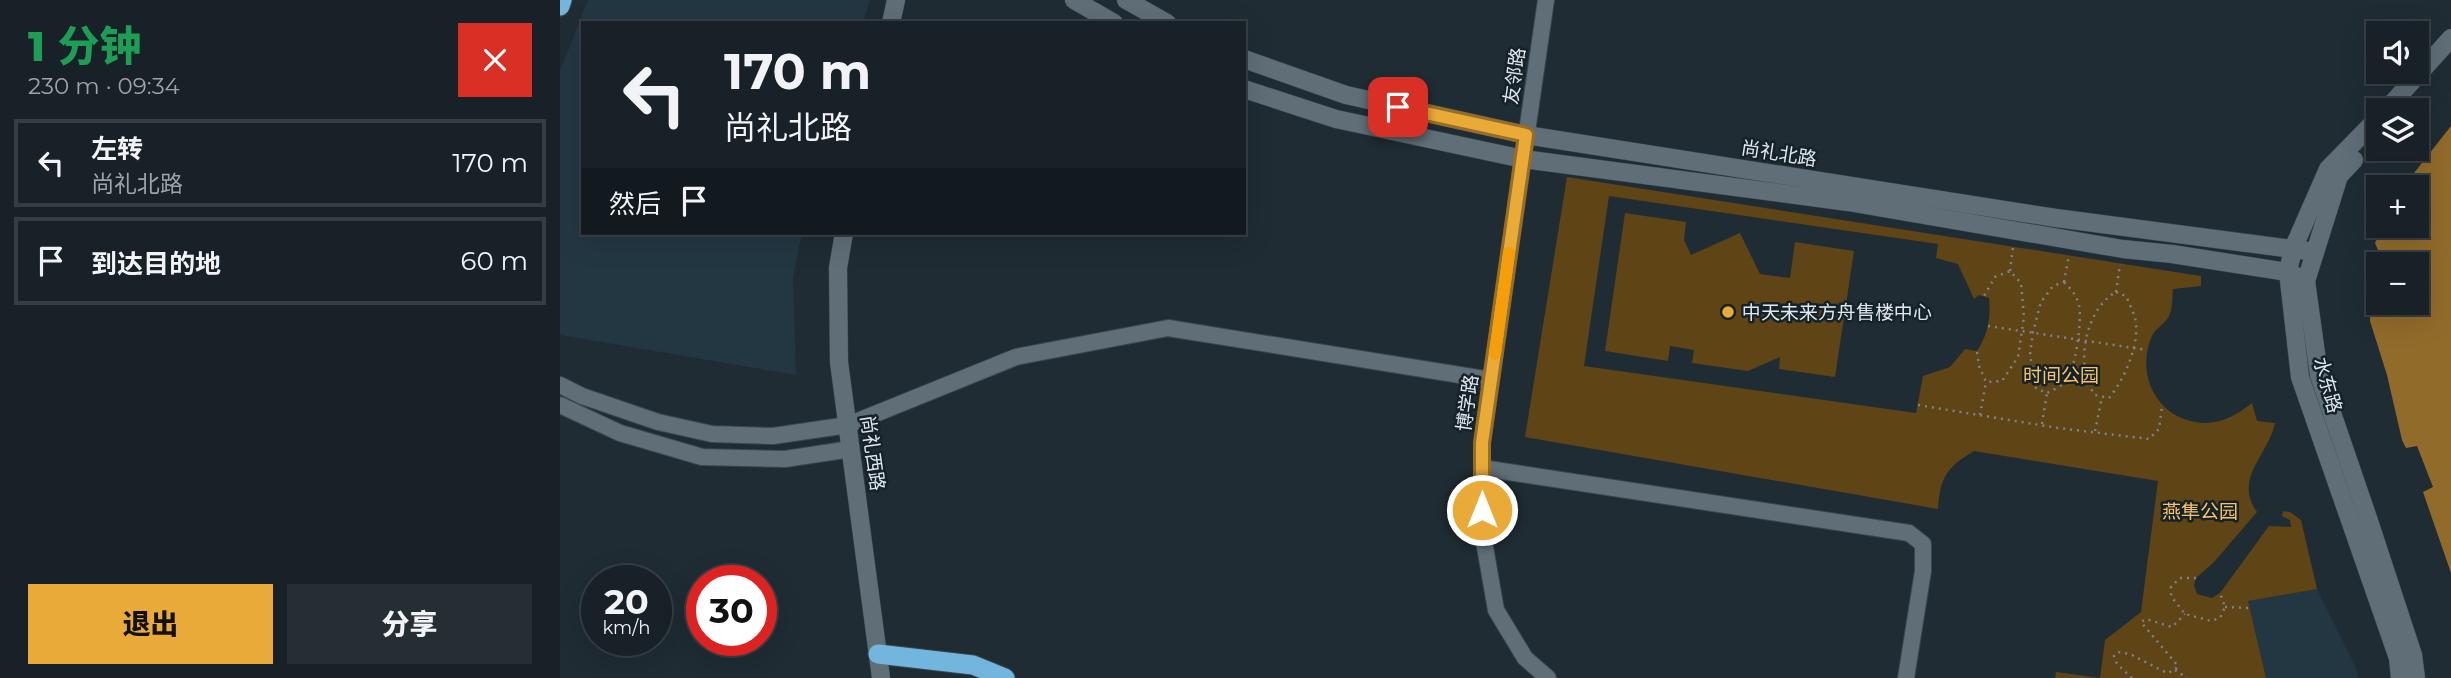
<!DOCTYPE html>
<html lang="zh">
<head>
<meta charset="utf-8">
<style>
  :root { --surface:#172127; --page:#242e33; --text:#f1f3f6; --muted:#9ea3a7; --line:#363e44; --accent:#e9aa38 }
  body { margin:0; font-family:Montserrat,"Noto Sans SC",sans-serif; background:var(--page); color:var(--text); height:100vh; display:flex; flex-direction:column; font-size:26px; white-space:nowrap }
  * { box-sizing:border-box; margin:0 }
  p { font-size:23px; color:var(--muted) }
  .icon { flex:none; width:38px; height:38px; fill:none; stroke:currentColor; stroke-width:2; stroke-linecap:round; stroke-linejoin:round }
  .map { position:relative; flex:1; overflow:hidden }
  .drawer { display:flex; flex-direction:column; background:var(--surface); width:560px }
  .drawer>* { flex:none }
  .guide { position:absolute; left:21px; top:21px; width:665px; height:214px; border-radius:0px; box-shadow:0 7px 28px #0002,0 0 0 2px var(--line); background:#172127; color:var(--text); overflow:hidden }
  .tools { position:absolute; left:1806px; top:21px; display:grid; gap:14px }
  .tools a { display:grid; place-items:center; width:63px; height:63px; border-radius:0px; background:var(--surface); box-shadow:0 7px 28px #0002,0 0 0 2px var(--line); font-size:35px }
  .speed { position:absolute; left:21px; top:565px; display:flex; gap:14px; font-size:35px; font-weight:700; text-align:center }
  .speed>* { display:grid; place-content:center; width:91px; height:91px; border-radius:50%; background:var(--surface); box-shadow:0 7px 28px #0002,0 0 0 2px var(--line); line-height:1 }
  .speed small { font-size:18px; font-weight:400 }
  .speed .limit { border:10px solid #d22; background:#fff; color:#111 }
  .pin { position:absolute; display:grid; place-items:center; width:60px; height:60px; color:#fff; margin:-30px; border-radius:14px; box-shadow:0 4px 10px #0006 }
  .me { position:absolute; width:77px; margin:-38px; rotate:0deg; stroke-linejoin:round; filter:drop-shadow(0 0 5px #0008) }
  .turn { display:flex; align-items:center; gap:24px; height:147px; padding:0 28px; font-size:32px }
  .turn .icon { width:91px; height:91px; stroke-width:2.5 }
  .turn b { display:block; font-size:49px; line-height:60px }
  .then { display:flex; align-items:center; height:66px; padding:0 28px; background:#0003; gap:14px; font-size:26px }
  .round { display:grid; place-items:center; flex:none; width:74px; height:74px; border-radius:0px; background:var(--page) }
  .overview { display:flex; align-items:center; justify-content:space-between; height:119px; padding:0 28px }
  h1 { font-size:42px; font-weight:800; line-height:52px; color:#1e9e55 }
  .action { display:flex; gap:14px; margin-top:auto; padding:14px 28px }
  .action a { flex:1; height:80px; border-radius:0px; background:var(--accent); color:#111; font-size:28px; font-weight:800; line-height:80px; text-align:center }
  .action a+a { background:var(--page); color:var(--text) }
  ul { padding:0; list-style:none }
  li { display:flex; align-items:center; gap:21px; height:88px; margin:0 14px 10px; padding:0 14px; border:4px solid var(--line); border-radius:0px }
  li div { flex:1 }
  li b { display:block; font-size:26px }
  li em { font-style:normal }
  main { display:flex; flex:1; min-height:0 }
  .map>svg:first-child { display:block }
  .built { fill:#233742 }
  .green { fill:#5f4415; fill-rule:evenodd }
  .water { fill:#916b2a }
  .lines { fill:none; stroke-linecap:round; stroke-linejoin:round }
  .minor-casing { stroke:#3c474e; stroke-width:18 }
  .tertiary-casing { stroke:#3c474e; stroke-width:19 }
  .secondary-casing { stroke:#3c474e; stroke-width:19 }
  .trunk-casing { stroke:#3c474e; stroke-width:21 }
  .path { stroke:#7a858b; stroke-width:2.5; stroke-dasharray:2 5; stroke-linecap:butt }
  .minor { stroke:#5f6e77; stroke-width:16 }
  .tertiary { stroke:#5f6e77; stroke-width:18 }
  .secondary { stroke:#5f6e77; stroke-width:18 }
  .trunk { stroke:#72b6de; stroke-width:19 }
  .route-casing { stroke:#976e24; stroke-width:18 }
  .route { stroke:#e9aa38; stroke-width:12 }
  .slow { stroke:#f59e0b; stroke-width:12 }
  .poi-dot { fill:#e9aa38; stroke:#16222a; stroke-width:2.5 }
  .labels { text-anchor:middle; stroke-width:5; stroke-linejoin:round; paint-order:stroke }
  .street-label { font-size:19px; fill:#dfe7ec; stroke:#16222a }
  .poi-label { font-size:19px; fill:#dfe7ec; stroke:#16222a; text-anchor:start }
  .park-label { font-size:19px; fill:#f9c267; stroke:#16222a }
</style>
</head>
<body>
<main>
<section class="drawer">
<div class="overview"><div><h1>1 分钟</h1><p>230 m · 09:34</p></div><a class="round" style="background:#d93025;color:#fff"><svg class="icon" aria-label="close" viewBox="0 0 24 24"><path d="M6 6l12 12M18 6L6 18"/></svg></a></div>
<ul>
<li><svg class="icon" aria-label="left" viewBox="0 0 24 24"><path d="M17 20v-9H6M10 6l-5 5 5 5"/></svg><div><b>左转</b><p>尚礼北路</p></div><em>170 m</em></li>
<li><svg class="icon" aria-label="arrive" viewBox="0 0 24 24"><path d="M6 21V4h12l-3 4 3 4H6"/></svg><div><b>到达目的地</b></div><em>60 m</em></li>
</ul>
<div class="action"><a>退出</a><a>分享</a></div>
</section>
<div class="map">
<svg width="1891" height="678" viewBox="0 0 1891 678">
  <rect width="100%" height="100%" fill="#1f2c34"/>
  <g class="built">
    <path d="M28,0H310L303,23H23V233H242L233,277L236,375L0,335V71Z"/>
    <path d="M1757,589L1796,668L1798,678H1706L1688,601Z"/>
  </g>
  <g class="green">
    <path d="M1007,177L1641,276V286L1613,289C1612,296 1613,309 1609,316C1606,323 1596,328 1592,336C1577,369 1592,409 1627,420C1652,428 1672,419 1692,403L1697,421L1715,423C1708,456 1673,478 1697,512L1654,562L1636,578L1634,585L1637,594L1652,598L1660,593L1709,526L1731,527L1730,520L1722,516L1723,511L1730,512L1741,520L1757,589L1688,601L1706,678H1495L1496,672L1540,678L1545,640L1581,612L1598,481L1414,451C1387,467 1380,477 1378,509L965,437ZM1049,196L1378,244L1376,258L1398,264L1414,299L1419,295L1429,298C1431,318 1428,334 1417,351L1405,349L1390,367L1363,376L1356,413L1024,366Z"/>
    <path d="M1065,213L1126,222L1124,240L1131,255L1180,233L1200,274L1230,278L1235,242L1294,251L1275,377L1219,369L1220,357L1188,371L1132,363L1134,350L1110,346L1108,361L1045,351Z"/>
  </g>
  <path class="water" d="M1891,126V573L1863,492L1873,487L1857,446L1846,448L1842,440L1827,375L1810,321L1811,292L1818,291V303H1857V264H1824L1815,243L1823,226H1857V187H1843Z"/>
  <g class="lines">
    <defs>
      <g id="minor">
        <path d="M986,0L922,443V530L936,610L965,658L988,678"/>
        <path d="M0,385L22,396L98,422L152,434L213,436L288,425L456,357L608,328L931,380"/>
        <path d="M0,405L60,433L142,457L225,459L291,449"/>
        <path d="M922,468L1349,533L1363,544V571L1346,678"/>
      </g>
      <g id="tertiary">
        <path d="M514,0L554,23"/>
        <path d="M566,0L607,23"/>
        <path d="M331,23L336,0"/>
        <path d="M684,59L786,95L966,135L1496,218L1755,252"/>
        <path d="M684,89L776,119L963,159L1288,202L1563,249L1612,254L1728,272L1740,278"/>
        <path d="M284,233L278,268L279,362L321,678"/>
      </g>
      <g id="secondary">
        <path d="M1826,110L1891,38"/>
        <path d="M1818,118L1768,169L1733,249L1728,272L1740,377L1838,658L1840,678"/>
        <path d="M1794,160L1779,176L1746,281L1759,375L1809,521L1853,655L1856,678"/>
      </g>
      <g id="trunk">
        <path d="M0,6L2,0"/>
        <path d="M318,654L413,665L445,678"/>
      </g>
    </defs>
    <use href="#minor" class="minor-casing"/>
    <use href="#tertiary" class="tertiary-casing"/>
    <use href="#secondary" class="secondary-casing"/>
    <use href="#trunk" class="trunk-casing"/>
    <g class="path">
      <path d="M1450,271L1453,247"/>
      <path d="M1504,282C1512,290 1516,295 1519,305C1522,320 1516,368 1506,381C1502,386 1493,390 1487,393L1476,388L1470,355L1473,332L1481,302L1493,286Z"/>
      <path d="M1504,282L1509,255"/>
      <path d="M1556,292L1566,296C1569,303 1573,311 1575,318C1581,343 1564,380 1549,398L1535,395C1514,367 1525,309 1556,292Z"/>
      <path d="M1556,292L1560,264"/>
      <path d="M1428,326L1587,350"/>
      <path d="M1417,352L1419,366L1426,382L1442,381L1458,357L1464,317L1461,283L1450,271L1435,277L1424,296"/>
      <path d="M1358,405L1498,428L1589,439L1599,429L1602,406"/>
      <path d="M1420,415L1426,382"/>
      <path d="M1482,424L1487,393"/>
      <path d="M1535,431L1542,397"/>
      <path d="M1636,578H1620L1611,587V596L1625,614L1651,621L1660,618L1665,607L1660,593"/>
      <path d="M1665,607L1689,608"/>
      <path d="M1615,670L1627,678"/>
      <path d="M1572,678L1557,664L1554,656L1558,652L1570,654L1607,673L1615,670L1618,666L1581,622L1586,619L1612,627L1625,614"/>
    </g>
    <use href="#minor" class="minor"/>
    <use href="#tertiary" class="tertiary"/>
    <use href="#secondary" class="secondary"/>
    <use href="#trunk" class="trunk"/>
  </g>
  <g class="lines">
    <defs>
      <path id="route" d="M838,107L966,135L922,443V510"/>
    </defs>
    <use href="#route" class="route-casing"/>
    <use href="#route" class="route"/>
    <path class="slow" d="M935,354L949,253"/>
  </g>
  <circle class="poi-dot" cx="1168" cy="312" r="7"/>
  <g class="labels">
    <g class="street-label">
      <text transform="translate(954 76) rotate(-82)" y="7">友邻路</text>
      <text transform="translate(1219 153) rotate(9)" y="7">尚礼北路</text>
      <text transform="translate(1768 385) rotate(74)" y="7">水东路</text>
      <text transform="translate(907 403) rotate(-82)" y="7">博学路</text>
      <text transform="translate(313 453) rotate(82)" y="7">尚礼西路</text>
    </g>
    <g class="poi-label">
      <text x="1182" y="319">中天未来方舟售楼中心</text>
    </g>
    <g class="park-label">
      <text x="1501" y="382">时间公园</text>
      <text x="1640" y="518">燕隼公园</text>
    </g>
  </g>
</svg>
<div class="tools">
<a><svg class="icon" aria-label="sound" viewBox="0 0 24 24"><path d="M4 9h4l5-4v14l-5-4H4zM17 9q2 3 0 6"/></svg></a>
<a><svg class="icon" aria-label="layers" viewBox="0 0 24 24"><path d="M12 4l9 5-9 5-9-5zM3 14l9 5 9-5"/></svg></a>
<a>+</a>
<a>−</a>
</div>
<div class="speed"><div>20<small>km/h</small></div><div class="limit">30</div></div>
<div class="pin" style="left:838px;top:107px;background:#d93025"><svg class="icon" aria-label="arrive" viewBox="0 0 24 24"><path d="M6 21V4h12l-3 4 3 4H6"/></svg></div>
<svg class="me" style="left:922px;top:510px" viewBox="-20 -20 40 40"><circle r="17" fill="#e9aa38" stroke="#fff" stroke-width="3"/><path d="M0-11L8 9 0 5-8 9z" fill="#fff"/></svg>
<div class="guide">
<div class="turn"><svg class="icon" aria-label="left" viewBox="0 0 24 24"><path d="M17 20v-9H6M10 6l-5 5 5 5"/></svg><div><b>170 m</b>尚礼北路</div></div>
<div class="then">然后<svg class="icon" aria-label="arrive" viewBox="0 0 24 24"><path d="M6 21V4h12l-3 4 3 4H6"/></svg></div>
</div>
</div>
</main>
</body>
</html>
